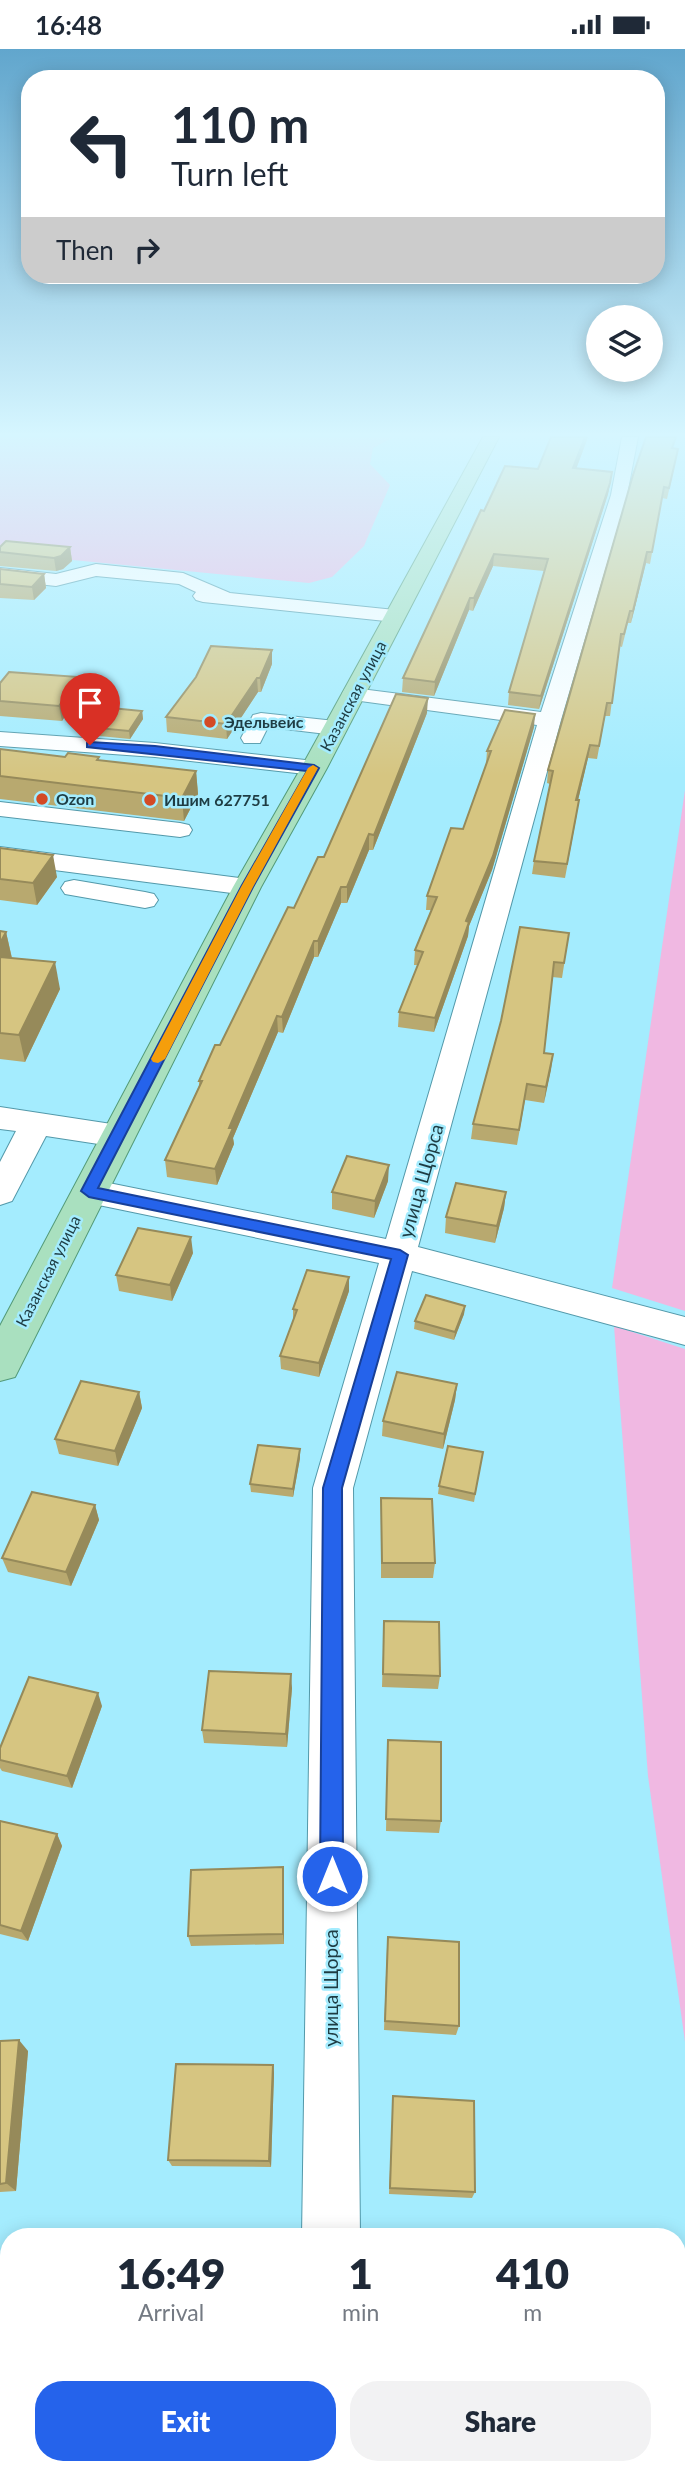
<!DOCTYPE html>
<html lang="en">
<head>
<meta charset="utf-8">
<style>
  :root { --surface:#fff; --page:#f2f2f3; --text:#1f2937; --muted:#747a83; --accent:#2563eb }
  body { margin:0; font-family:Lato,sans-serif; background:var(--page); color:var(--text); height:100vh; display:flex; flex-direction:column; font-size:26px; white-space:nowrap }
  * { box-sizing:border-box; margin:0 }
  p { font-size:23px; color:var(--muted) }
  .icon { flex:none; width:38px; height:38px; fill:none; stroke:currentColor; stroke-width:2; stroke-linecap:round; stroke-linejoin:round }
  .map { position:relative; flex:1; overflow:hidden }
  .side { position:absolute; left:0px; top:2179px; width:686px; height:247px; display:flex; flex-direction:column; background:var(--surface); border-radius:28px 28px 0 0; box-shadow:0 4px 18px #0003 }
  .side>* { flex:none }
  .top-card { position:absolute; left:21px; top:21px; width:644px; height:214px; border-radius:28px; box-shadow:0 4px 18px #0003; background:#fff; color:var(--text); overflow:hidden }
  .tools { position:absolute; left:586px; top:256px; display:grid; gap:14px }
  .tools a { display:grid; place-items:center; width:77px; height:77px; border-radius:50%; background:var(--surface); box-shadow:0 4px 18px #0003; font-size:35px }
  .pin { position:absolute; display:grid; place-items:center; width:60px; height:60px; color:#fff; margin:-72px -30px; border-radius:50% 50% 50% 0; rotate:-45deg; box-shadow:0 0 7px #0007 }
  .pin .icon { rotate:45deg }
  .me { position:absolute; width:77px; margin:-38px; rotate:0deg; stroke-linejoin:round; filter:drop-shadow(0 0 5px #0008) }
  .turn { display:flex; align-items:center; gap:24px; height:147px; padding:0 35px; font-size:32px }
  .turn .icon { width:91px; height:91px; stroke-width:2.5 }
  .turn b { display:block; font-size:49px; line-height:60px }
  .then { display:flex; align-items:center; height:66px; padding:0 35px; background:#0003; gap:14px; font-size:26px }
  .eta { display:flex; justify-content:space-evenly; align-items:center; height:119px; text-align:center }
  .eta b { font-size:42px; font-weight:800; line-height:49px }
  .action { display:flex; gap:14px; margin-top:auto; padding:14px 35px }
  .action a { flex:1; height:80px; border-radius:28px; background:var(--accent); color:#fff; font-size:28px; font-weight:800; line-height:80px; text-align:center }
  .action a+a { background:var(--page); color:var(--text) }
  .status { display:flex; justify-content:space-between; align-items:center; height:49px; padding:0 35px; background:var(--surface); direction:ltr }
  .status svg { height:19px; fill:currentColor }
  .map>svg:first-child { display:block }
  .green { fill:#f0b8e2 }
  .lines { fill:none; stroke-linecap:round; stroke-linejoin:round }
  .minor-casing { stroke:#5399aa; stroke-width:2 }
  .major-casing { stroke:#539a78; stroke-width:2 }
  .minor { fill:#fff; fill-rule:evenodd }
  .major { fill:#a9e0bf; fill-rule:evenodd }
  .wall { fill:#b8a96f }
  .shaded-wall { fill:#968a5a }
  .building { fill:#d6c581; stroke:#968a5a; stroke-width:2 }
  .route { fill:#2563eb; stroke:#184099; stroke-width:2 }
  .slow { fill:#f59e0b }
  .poi-dot { fill:#d34a25; stroke:#a4ecfe; stroke-width:2.5 }
  .labels { text-anchor:middle; stroke-width:5; stroke-linejoin:round; paint-order:stroke }
  .far-street-label { font-size:16px; fill:#1e3c43; stroke:#a4ecfe }
  .far-poi-label { font-size:16px; font-weight:bold; fill:#1e3c43; stroke:#a4ecfe; text-anchor:start }
  .street-label { font-size:19px; fill:#1e3c43; stroke:#a4ecfe }
</style>
</head>
<body>
<div class="status"><b>16:48</b><svg viewBox="0 0 49 12"><path d="M0 12V9h3v3zM5 12V6h3v6zM10 12V3h3v9zM15 12V0h3v12zM26 1h20v11H26zM47 4h2v5h-2z"/></svg></div>
<div class="map">
<svg width="685" height="2424" viewBox="0 0 685 2424">
  <rect width="100%" height="100%" fill="#a4ecfe"/>
  <g class="green">
    <path d="M0,388H394L373,399L370,415L390,436L364,497L332,528L309,534L0,504Z"/>
    <path d="M685,741V1262L612,1239Z"/>
    <path d="M614,1277L685,1300V1993L648,1727Z"/>
  </g>
  <g class="lines">
    <defs>
      <g id="minor">
        <path d="M622,388H638L627,446L561,671L418,1198L685,1268V1296L412,1222L353,1439L360,2188H302L313,1439L379,1214L89,1154L77,1150L72,1142L77,1134L89,1130L386,1190L537,676L353,651L345,650L342,645L345,640L353,639L541,663L611,446Z"/>
        <path d="M96,515L183,524L230,544L395,561L405,567L395,573L203,553L196,551L193,547L196,543L179,535L96,527L56,537L0,531V519L56,525Z"/>
        <path d="M261,664L335,672L343,674L346,679L343,684L335,686L268,678L260,694H244L241,689L253,666Z"/>
        <path d="M0,683L155,694L314,712L322,714L326,719L322,724L314,726L155,708L0,697Z"/>
        <path d="M0,753L180,774L189,776L192,781L189,786L180,788L0,767Z"/>
        <path d="M0,798L247,830L256,832L260,838L256,844L247,846L0,814Z"/>
        <path d="M74,831L145,843L154,845L158,851L154,857L145,859L65,845L61,839L65,833Z"/>
        <path d="M0,1058L118,1076L129,1079L134,1087L129,1095L118,1098L46,1087L12,1152L0,1156V1113L16,1082L0,1080Z"/>
        <rect x="298" y="2417" width="64" height="7"/>
      </g>
      <path id="major" d="M483,388H499L327,719L261,838L15,1328L0,1332V1277L233,838L301,719Z"/>
    </defs>
    <use href="#minor" class="minor-casing"/>
    <use href="#major" class="major-casing"/>
    <use href="#minor" class="minor"/>
    <use href="#major" class="major"/>
  </g>
  <g class="wall">
    <path d="M551,388H588L576,420L612,423L608,445L539,660L508,656L509,643L544,522L493,517L473,562L469,561L434,647L402,643L403,629L484,462L538,420Z"/>
    <path d="M673,400H678L676,410L667,450L662,449L650,515L646,514L631,574H628L622,598L619,597L610,667H605L597,710L588,709L578,751L577,765L565,829L532,825L534,812L550,735L547,734L548,721Z"/>
    <path d="M0,498H70L72,512L63,520L56,522L0,517Z"/>
    <path d="M0,520L44,525L46,539L34,551L0,549Z"/>
    <path d="M272,615L261,643H258L227,690L167,683L166,668Z"/>
    <path d="M0,634L81,643L62,672L0,667Z"/>
    <path d="M142,662L143,670L130,690L99,687L97,679Z"/>
    <path d="M427,664L373,801H369L347,854H341L318,908H314L283,984L278,983L233,1089L234,1095L217,1136L167,1128L165,1111L199,1037V1032L220,996L294,859L324,808Z"/>
    <path d="M534,678L492,821L469,877L468,887L434,983L398,978L399,963L418,916H414L415,901L431,861H426L427,847L463,780L486,715L487,702Z"/>
    <path d="M0,700L65,708H99V711L196,722L198,745L184,772L0,750Z"/>
    <path d="M0,799L57,828L37,856L0,851Z"/>
    <path d="M0,882L6,883L12,909L60,940L25,1013L0,1010Z"/>
    <path d="M569,884L562,929L552,928L544,1004L553,1005L544,1054L525,1051L517,1096L471,1090L473,1075Z"/>
    <path d="M388,1132L374,1169L332,1160V1143Z"/>
    <path d="M506,1143L504,1159L495,1194L445,1184L446,1168Z"/>
    <path d="M193,1204L172,1252L119,1242L116,1226Z"/>
    <path d="M349,1242L319,1328L281,1320L280,1307L293,1272V1260Z"/>
    <path d="M465,1257L464,1265L454,1291L414,1280L415,1272Z"/>
    <path d="M457,1335L455,1351L443,1400L382,1387L383,1372Z"/>
    <path d="M139,1343L142,1359L118,1417L59,1405L55,1390Z"/>
    <path d="M483,1403L474,1453L438,1445L439,1437Z"/>
    <path d="M300,1409L293,1448L251,1443L250,1435Z"/>
    <path d="M381,1449L435,1514L433,1529H381Z"/>
    <path d="M95,1456L99,1471L71,1537L8,1523L2,1509Z"/>
    <path d="M384,1572L440,1627L438,1640L382,1638Z"/>
    <path d="M292,1639L287,1698L204,1694L202,1681Z"/>
    <path d="M102,1657L72,1739L2,1722L0,1719V1699Z"/>
    <path d="M388,1691L441,1772L439,1784L386,1782Z"/>
    <path d="M0,1772L57,1785L62,1797L28,1892L0,1885Z"/>
    <path d="M283,1818L284,1830V1895L191,1897L188,1887Z"/>
    <path d="M387,1899L459,1977L456,1986L384,1981Z"/>
    <path d="M0,1992L28,2002L16,2142L0,2143Z"/>
    <path d="M273,2016L274,2024L271,2118L172,2117L168,2111Z"/>
    <path d="M393,2047L475,2143L472,2149L389,2145Z"/>
  </g>
  <g class="shaded-wall">
    <path d="M585,388H588L572,431L573,419Z"/>
    <path d="M612,423L608,445L539,660L541,647Z"/>
    <path d="M70,498L72,512L63,520L56,522L54,509Z"/>
    <path d="M647,503L646,514L631,574L633,562Z"/>
    <path d="M494,505L493,517L473,562L474,549Z"/>
    <path d="M44,525L46,539L34,551L32,538Z"/>
    <path d="M470,549L469,561L434,647L435,633Z"/>
    <path d="M272,601V615L261,643L260,629Z"/>
    <path d="M79,628L81,643L62,672L59,657Z"/>
    <path d="M257,629L258,643L227,690L226,675Z"/>
    <path d="M428,649L427,664L373,801L374,786Z"/>
    <path d="M142,662L143,670L130,690L129,682Z"/>
    <path d="M535,665L534,678L492,821L469,877L468,887L434,983L435,969Z"/>
    <path d="M590,696L588,709L575,764L576,751Z"/>
    <path d="M196,722L198,745L184,772L182,749Z"/>
    <path d="M369,785V801L347,854V838Z"/>
    <path d="M53,806L57,828L37,856L33,834Z"/>
    <path d="M341,838V854L318,908V892Z"/>
    <path d="M6,883L12,910L0,932V894Z"/>
    <path d="M314,892V908L283,984L282,968Z"/>
    <path d="M55,913L60,940L25,1013L19,986Z"/>
    <path d="M277,967L278,983L233,1089L234,1095L217,1136L215,1120L229,1079Z"/>
    <path d="M553,1005L551,1021L544,1054L546,1038Z"/>
    <path d="M389,1116L388,1132L374,1169L375,1152Z"/>
    <path d="M506,1143L504,1159L495,1194L497,1177Z"/>
    <path d="M191,1188L193,1204L172,1252L170,1236Z"/>
    <path d="M349,1228V1242L319,1328V1314Z"/>
    <path d="M465,1257L464,1265L454,1291L455,1283Z"/>
    <path d="M457,1335L455,1351L443,1400L444,1385Z"/>
    <path d="M139,1343L142,1359L118,1417L115,1402Z"/>
    <path d="M300,1400V1409L293,1448V1440Z"/>
    <path d="M95,1456L99,1471L71,1537L66,1523Z"/>
    <path d="M291,1625L292,1639L287,1698L286,1685Z"/>
    <path d="M98,1644L102,1657L72,1739L67,1727Z"/>
    <path d="M57,1785L62,1797L28,1892L21,1882Z"/>
    <path d="M283,1818L284,1830V1895L283,1885Z"/>
    <path d="M19,1991L28,2002L16,2142L6,2134Z"/>
    <path d="M273,2016L274,2024L271,2118L269,2112Z"/>
  </g>
  <g class="building">
    <path d="M551,388H585L573,419L612,423L610,434L541,647L509,643L548,510L494,505L474,549H470L435,633L403,629L481,461L484,462L505,417L538,420Z"/>
    <path d="M646,388H676L672,399L678,400L669,439L664,438L652,503H647L633,562H630L624,585H621L612,654H607L599,697L590,696L576,751H579L567,815L534,812L553,722L548,721L633,426Z"/>
    <path d="M6,492L70,498L61,507L54,509L0,503V498Z"/>
    <path d="M0,520L44,525L32,538L0,535Z"/>
    <path d="M211,597L272,601L260,629H257L226,675L166,668L196,628Z"/>
    <path d="M9,623L79,628L59,657L0,652V634Z"/>
    <path d="M396,645L428,649L374,786L369,785L347,838H341L318,892H314L282,968L277,967L229,1079H233L215,1120L165,1111L202,1032H199L215,996H220L288,858L294,859L318,808H324Z"/>
    <path d="M111,659L142,662L129,682L97,679Z"/>
    <path d="M505,661L535,665L493,807L466,872L469,873L435,969L399,963L423,903L415,901L437,848L427,847L451,779L463,780L491,702H487Z"/>
    <path d="M0,700L65,708L68,704L99,708L97,711L196,722L182,749L0,727Z"/>
    <path d="M0,799L53,806L33,834L0,830Z"/>
    <path d="M520,878L569,884L564,914L554,913L544,1004L553,1005L546,1038L527,1035L519,1081L473,1075L501,972Z"/>
    <path d="M0,882L6,883L0,894Z"/>
    <path d="M0,908L55,913L19,986L0,984Z"/>
    <path d="M347,1107L389,1116L375,1152L332,1143Z"/>
    <path d="M456,1134L506,1143L497,1177L446,1168Z"/>
    <path d="M138,1179L191,1188L170,1236L116,1226Z"/>
    <path d="M307,1221L349,1228L319,1314L280,1307L297,1261L293,1260Z"/>
    <path d="M426,1246L465,1257L455,1283L415,1272Z"/>
    <path d="M397,1323L457,1335L444,1385L383,1372Z"/>
    <path d="M81,1332L139,1343L115,1402L55,1390Z"/>
    <path d="M258,1396L300,1400L293,1440L250,1435Z"/>
    <path d="M448,1397L483,1403L475,1445L439,1437Z"/>
    <path d="M32,1443L95,1456L66,1523L2,1509Z"/>
    <path d="M381,1449L432,1450L435,1514H382Z"/>
    <path d="M384,1572L439,1573L440,1627L383,1625Z"/>
    <path d="M209,1622L291,1625L286,1685L202,1681Z"/>
    <path d="M29,1628L98,1644L67,1727L0,1711V1699Z"/>
    <path d="M388,1691L441,1693V1772L386,1770Z"/>
    <path d="M0,1772L57,1785L21,1882L0,1876Z"/>
    <path d="M283,1818V1885L188,1887L191,1821Z"/>
    <path d="M388,1888L459,1893V1977L385,1972Z"/>
    <path d="M19,1991L6,2134L0,2135V1992Z"/>
    <path d="M176,2015L273,2016L269,2112L168,2111Z"/>
    <path d="M393,2047L474,2052L475,2143L390,2139Z"/>
    <path d="M142,2417H268V2424H141Z"/>
  </g>
  <linearGradient id="sky" x2="0" y2="1"><stop stop-color="#61a6cd"/><stop offset="0.53" stop-color="#d6f6ff"/><stop offset="1" stop-color="#d6f6ff" stop-opacity="0"/></linearGradient>
  <rect width="685" height="727" fill="url(#sky)"/>
  <path class="route" d="M90,693L155,697L314,716L319,719L253,838L98,1139L400,1201L408,1206L342,1439L343,1827L340,1835L332,1838L324,1835L320,1827L323,1439L391,1210L89,1148L81,1142L241,838L307,722L87,698V694Z"/>
  <path class="slow" d="M313,716L318,719L253,838L165,1010L158,1014L153,1013L151,1010L241,838L308,719Z"/>
  <g class="poi-dot">
    <circle cx="210" cy="673" r="7"/>
    <circle cx="42" cy="750" r="7"/>
    <circle cx="150" cy="751" r="7"/>
  </g>
  <g class="labels">
    <g class="far-street-label">
      <text transform="translate(353 647) rotate(-62)" y="6">Казанская улица</text>
      <text transform="translate(48 1222) rotate(-63)" y="6">Казанская улица</text>
    </g>
    <g class="far-poi-label">
      <text x="224" y="679">Эдельвейс</text>
      <text x="56" y="756">Ozon</text>
      <text x="164" y="757">Ишим 627751</text>
    </g>
    <g class="street-label">
      <text transform="translate(421 1132) rotate(-74)" y="7">улица Щорса</text>
      <text transform="translate(331 1939) rotate(-90)" y="7">улица Щорса</text>
    </g>
  </g>
</svg>
<div class="tools">
<a><svg class="icon" aria-label="layers" viewBox="0 0 24 24"><path d="M12 4l9 5-9 5-9-5zM3 14l9 5 9-5"/></svg></a>
</div>
<div class="pin" style="left:90px;top:696px;background:#d93025"><svg class="icon" aria-label="arrive" viewBox="0 0 24 24"><path d="M6 21V4h12l-3 4 3 4H6"/></svg></div>
<svg class="me" style="left:332px;top:1827px" viewBox="-20 -20 40 40"><circle r="17" fill="#2563eb" stroke="#fff" stroke-width="3"/><path d="M0-11L8 9 0 5-8 9z" fill="#fff"/></svg>
<div class="top-card">
<div class="turn"><svg class="icon" aria-label="left" viewBox="0 0 24 24"><path d="M17 20v-9H6M10 6l-5 5 5 5"/></svg><div><b>110 m</b>Turn left</div></div>
<div class="then">Then<svg class="icon" aria-label="right" viewBox="0 0 24 24"><path d="M7 20v-9h11M14 6l5 5-5 5"/></svg></div>
</div>
<section class="side">
<div class="eta">
<div><b>16:49</b><p>Arrival</p></div>
<div><b>1</b><p>min</p></div>
<div><b>410</b><p>m</p></div>
</div>
<div class="action"><a>Exit</a><a>Share</a></div>
</section>
</div>
</body>
</html>
